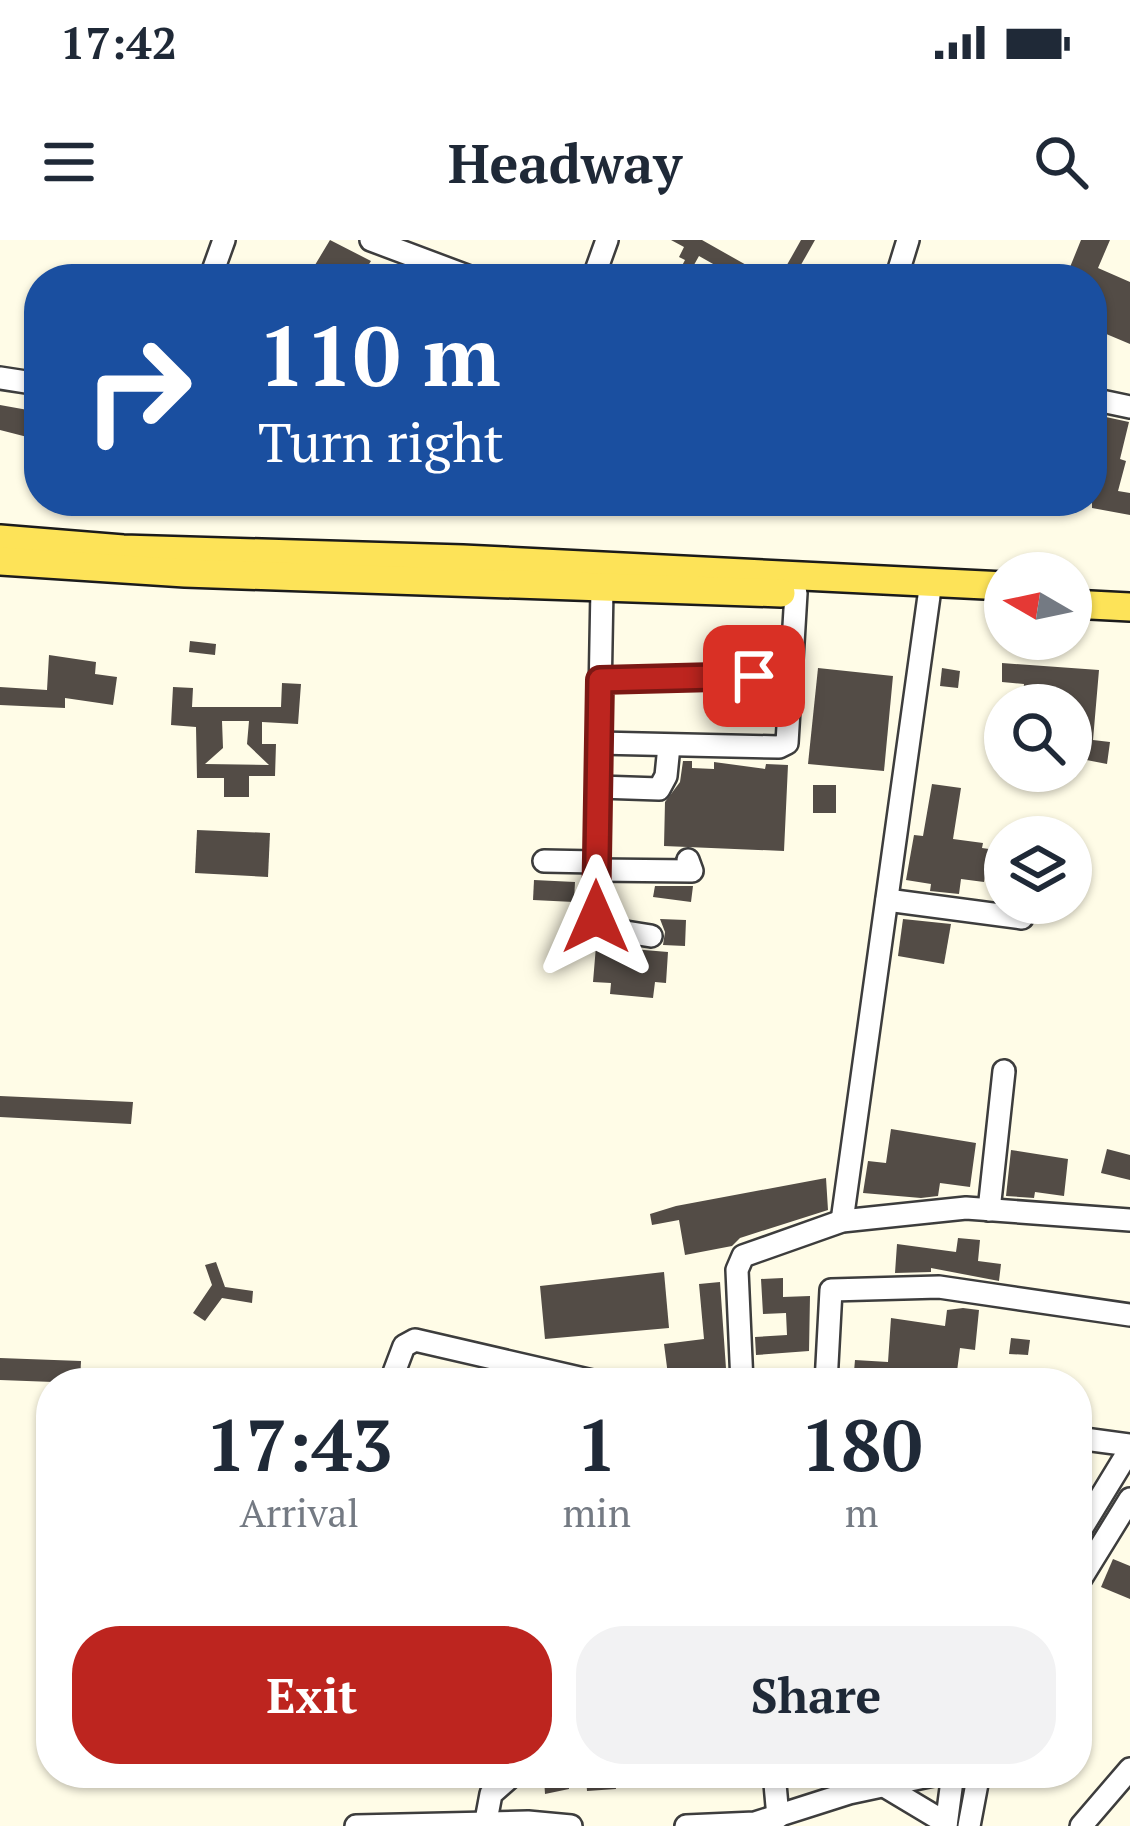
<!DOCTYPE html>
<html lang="en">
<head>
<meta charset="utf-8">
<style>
  :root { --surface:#fff; --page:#f2f2f3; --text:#1f2937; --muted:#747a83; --accent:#bd251f }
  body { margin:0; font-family:"PT Serif",serif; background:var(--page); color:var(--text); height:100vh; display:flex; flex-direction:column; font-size:45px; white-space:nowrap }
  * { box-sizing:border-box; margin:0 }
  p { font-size:39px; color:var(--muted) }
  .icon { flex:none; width:66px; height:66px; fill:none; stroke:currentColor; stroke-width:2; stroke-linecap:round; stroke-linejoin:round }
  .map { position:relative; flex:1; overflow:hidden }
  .side { position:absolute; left:36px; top:1128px; width:1056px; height:420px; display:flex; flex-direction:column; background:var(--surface); border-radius:48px; box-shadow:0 3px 9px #0004 }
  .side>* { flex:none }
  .banner { position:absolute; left:24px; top:24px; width:1083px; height:252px; border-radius:48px; box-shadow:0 3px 9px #0004; background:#1a4fa0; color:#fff; overflow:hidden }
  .needle { width:78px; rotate:279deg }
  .tools { position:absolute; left:984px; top:312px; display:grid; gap:24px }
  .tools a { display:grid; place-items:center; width:108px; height:108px; border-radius:50%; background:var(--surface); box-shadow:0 3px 9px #0004; font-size:60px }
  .pin { position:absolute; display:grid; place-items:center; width:102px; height:102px; color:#fff; margin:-51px; border-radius:24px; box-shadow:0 6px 18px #0006 }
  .me { position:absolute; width:132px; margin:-66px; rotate:0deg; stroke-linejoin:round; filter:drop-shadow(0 0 9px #0008) }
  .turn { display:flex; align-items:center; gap:42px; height:252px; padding:0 36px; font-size:54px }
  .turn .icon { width:156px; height:156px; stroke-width:2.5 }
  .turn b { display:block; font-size:84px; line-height:102px }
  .eta { display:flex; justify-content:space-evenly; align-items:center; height:204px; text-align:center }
  .eta b { font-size:72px; font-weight:800; line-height:84px }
  .button { display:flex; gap:24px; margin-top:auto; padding:24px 36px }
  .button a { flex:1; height:138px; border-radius:48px; background:var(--accent); color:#fff; font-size:48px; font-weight:800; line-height:138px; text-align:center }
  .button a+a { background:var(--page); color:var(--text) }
  .status { display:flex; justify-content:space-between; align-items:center; height:84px; padding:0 60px; background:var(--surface); direction:ltr }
  .status svg { height:33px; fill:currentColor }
  header { display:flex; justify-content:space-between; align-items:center; height:156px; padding:0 36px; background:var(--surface); font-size:54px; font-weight:800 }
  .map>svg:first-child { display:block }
  .building { fill:#534c46; fill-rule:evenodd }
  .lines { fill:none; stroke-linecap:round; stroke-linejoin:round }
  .minor-casing { stroke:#3d3d3d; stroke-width:26 }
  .major-casing { stroke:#1b1b1b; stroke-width:32 }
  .minor { stroke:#fff; stroke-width:21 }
  .major { stroke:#fde358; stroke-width:27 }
  .route-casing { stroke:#7b1814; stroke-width:30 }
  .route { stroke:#bd251f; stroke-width:21 }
</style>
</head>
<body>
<div class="status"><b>17:42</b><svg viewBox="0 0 49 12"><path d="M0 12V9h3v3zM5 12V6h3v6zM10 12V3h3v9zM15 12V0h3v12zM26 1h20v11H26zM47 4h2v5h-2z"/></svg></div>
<header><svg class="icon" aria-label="menu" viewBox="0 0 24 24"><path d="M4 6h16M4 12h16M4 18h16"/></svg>Headway<svg class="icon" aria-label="search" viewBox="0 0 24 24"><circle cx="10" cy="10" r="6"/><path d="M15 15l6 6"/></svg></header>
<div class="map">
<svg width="1130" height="1586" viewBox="0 0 1130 1586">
  <rect width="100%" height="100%" fill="#fffce7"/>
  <g class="building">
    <path d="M330,0L371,21L360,39H323L327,32L315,25Z"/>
    <path d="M671,0H702L771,39H725L729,33L699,16L686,39H675L685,20L679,17L684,7Z"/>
    <path d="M801,0H815L793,39H779Z"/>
    <path d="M1081,0H1110L1098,28L1130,42V104L1092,88V39L1068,32Z"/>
    <path d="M0,165L39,172V200L0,190Z"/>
    <path d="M1092,174L1129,182L1120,219L1126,221L1118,251L1130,253V275L1092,268Z"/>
    <path d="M190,401L216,404L215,415L189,412Z"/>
    <path d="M49,415L96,422L95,434L117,437L113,465L65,458V468L0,465V447L47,450Z"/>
    <path d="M1002,423L1099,430L1093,500L1110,502L1107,524L1071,517V465H1022L1024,444L1002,442Z"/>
    <path d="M818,428L893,436L884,531L808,524Z"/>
    <path d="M942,428L960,431L958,448L940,446Z"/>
    <path d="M282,443L301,444L298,484L262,482V504H276L275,536H249V557H224V538H197L196,487L171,485L173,447L193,448L192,467H281ZM222,481H249L247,504L269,525L205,524L223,508Z"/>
    <path d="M746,456V471H725V457Z"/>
    <path d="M683,521H692V528L714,529V522L765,529L766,524L788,525L784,611L664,606L665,562L680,542Z"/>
    <path d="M932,544L961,548L953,599L983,603L982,608L989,609L984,642L961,639L959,654L930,651L931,644L906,640L914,595L923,596Z"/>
    <rect x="813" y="545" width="23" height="28"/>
    <path d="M197,590L270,593L268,637L195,633Z"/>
    <path d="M534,640L575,642L574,662L533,660Z"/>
    <path d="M655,646H693L691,662L653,657Z"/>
    <path d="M660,679L686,680L685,706L663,705L665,692Z"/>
    <path d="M903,679L951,684L944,724L898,716Z"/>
    <path d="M596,706L668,712L666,743L655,742L653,758L610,754L611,743L593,742Z"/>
    <path d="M0,856L133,862L131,884L0,877Z"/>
    <path d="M891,889L976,903L970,947L940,943L938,956L921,958L863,953L868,921L886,923Z"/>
    <path d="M1107,909L1130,915V940L1101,933Z"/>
    <path d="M1011,910L1068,919L1064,956L1035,952L1034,958L1006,956Z"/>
    <path d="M826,938L828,970L740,998L732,1006L685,1015L679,980L652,985L650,974L676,966Z"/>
    <path d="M958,998L980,1000L978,1021L1001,1024L999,1041L931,1028V1032L895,1033L897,1004L956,1012Z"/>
    <path d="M216,1022L225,1047L253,1051L252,1063L222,1058L205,1081L193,1073L212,1045L205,1025Z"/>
    <path d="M664,1032L669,1088L545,1099L540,1046Z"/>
    <path d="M783,1038V1057L810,1056L809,1111L756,1115L755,1097L787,1095L786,1073L763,1074L761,1039Z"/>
    <path d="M720,1042L727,1143H669L664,1104L704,1099L699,1044Z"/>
    <path d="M963,1068L979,1070L975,1110L960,1108L956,1139L928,1135L927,1143H853L855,1120L888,1122L891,1078L945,1086L947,1070Z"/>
    <path d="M1011,1098L1030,1100L1028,1115L1009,1114Z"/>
    <path d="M0,1118L81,1121L80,1143L0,1140Z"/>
    <path d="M482,1131L532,1143H486L478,1141Z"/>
    <path d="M1113,1319L1130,1326V1359L1101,1347Z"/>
    <path d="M554,1533H568L569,1549L545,1554L544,1537Z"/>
    <path d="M615,1537L616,1549L587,1551L586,1538Z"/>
  </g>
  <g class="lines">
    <defs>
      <g id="minor">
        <path d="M371,0L475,39"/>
        <path d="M210,39L224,0"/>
        <path d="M593,39L607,0"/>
        <path d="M896,39L908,0"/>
        <path d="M0,138L39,144"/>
        <path d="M1092,159L1130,167"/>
        <path d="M602,348L596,677L601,688L651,696"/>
        <path d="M600,439L792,436"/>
        <path d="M598,503L779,507L787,503L796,353"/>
        <path d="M599,547L659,549L666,536L669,506"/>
        <path d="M544,621L596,622"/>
        <path d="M596,630L692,631L688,620"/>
        <path d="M887,660L1022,678"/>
        <path d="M989,970L1004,831"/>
        <path d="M842,981L929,356"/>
        <path d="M390,1143L404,1106L415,1100L601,1143"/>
        <path d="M742,1143L737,1030L743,1016L842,981L966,968L1130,980"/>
        <path d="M826,1143L831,1050L939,1047L1130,1075"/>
        <path d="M1077,1198L1130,1205"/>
        <path d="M1077,1296L1130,1209"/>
        <path d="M1077,1345L1130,1259"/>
        <path d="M774,1533L778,1577"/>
        <path d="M886,1547L946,1583"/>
        <path d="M356,1586L528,1582L571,1586"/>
        <path d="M485,1586L491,1554L515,1533"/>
        <path d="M686,1586L755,1583L849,1553L943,1533"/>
        <path d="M946,1586L953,1533"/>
        <path d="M969,1586L979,1533"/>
        <path d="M1081,1586L1130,1529"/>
      </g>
      <g id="major">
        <path d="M0,299L123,309L463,319L1005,346"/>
        <path d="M0,321L185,333L781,353"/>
        <path d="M1071,364L1130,367"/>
      </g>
    </defs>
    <use href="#minor" class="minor-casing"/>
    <use href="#major" class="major-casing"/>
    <use href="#minor" class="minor"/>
    <use href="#major" class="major"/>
  </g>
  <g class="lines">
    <defs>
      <path id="route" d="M596,677L600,440L754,436"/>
    </defs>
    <use href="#route" class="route-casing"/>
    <use href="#route" class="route"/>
  </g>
</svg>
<div class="tools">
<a><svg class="needle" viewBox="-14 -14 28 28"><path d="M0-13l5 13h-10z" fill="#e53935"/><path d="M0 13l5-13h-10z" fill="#747a83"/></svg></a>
<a><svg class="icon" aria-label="search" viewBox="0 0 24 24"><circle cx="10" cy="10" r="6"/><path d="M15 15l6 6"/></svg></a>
<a><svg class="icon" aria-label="layers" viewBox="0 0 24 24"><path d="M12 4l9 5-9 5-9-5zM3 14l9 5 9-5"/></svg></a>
</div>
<div class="pin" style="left:754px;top:436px;background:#d93025"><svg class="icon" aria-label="arrive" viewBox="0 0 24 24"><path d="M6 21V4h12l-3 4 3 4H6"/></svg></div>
<svg class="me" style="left:596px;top:677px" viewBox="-20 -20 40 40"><path d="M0-17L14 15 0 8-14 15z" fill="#bd251f" stroke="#fff" stroke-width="4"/></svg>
<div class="banner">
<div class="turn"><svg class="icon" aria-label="right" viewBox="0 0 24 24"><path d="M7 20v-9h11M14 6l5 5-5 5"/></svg><div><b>110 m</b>Turn right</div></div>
</div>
<section class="side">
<div class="eta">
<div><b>17:43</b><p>Arrival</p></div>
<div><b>1</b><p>min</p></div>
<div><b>180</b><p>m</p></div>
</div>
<div class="button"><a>Exit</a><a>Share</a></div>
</section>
</div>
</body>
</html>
